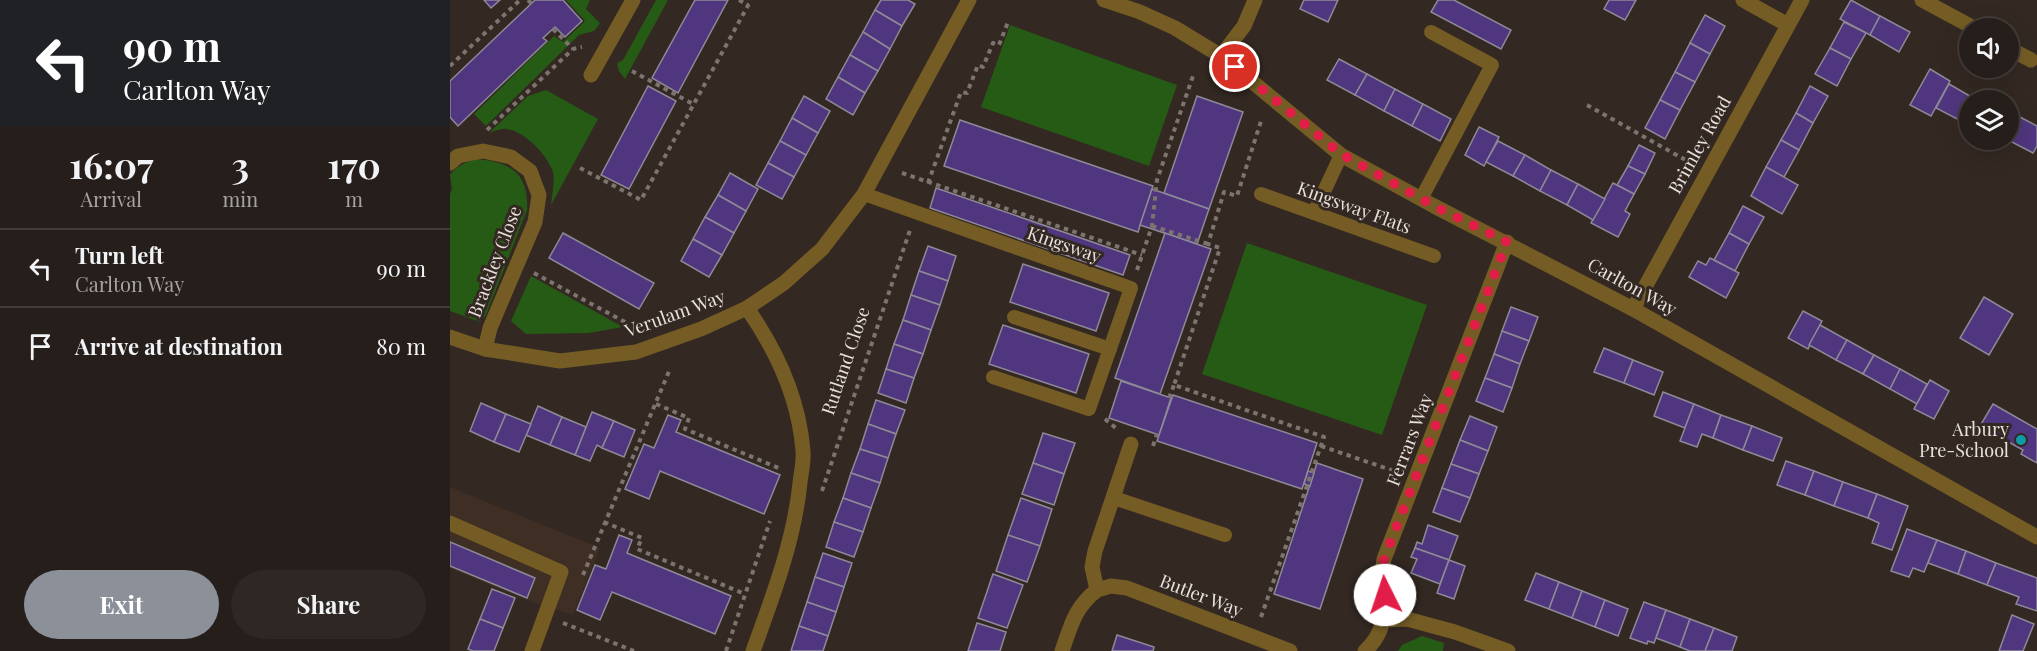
<!DOCTYPE html>
<html lang="en">
<head>
<meta charset="utf-8">
<style>
  :root { --surface:#261e1a; --page:#2e2723; --text:#f1f3f6; --muted:#a4a2a2; --line:#423c39; --accent:#8c9099 }
  body { margin:0; font-family:"Playfair Display",serif; background:var(--page); color:var(--text); height:100vh; display:flex; flex-direction:column; font-size:22px; white-space:nowrap }
  * { box-sizing:border-box; margin:0 }
  p { font-size:20px; color:var(--muted) }
  .icon { flex:none; width:33px; height:33px; fill:none; stroke:currentColor; stroke-width:2; stroke-linecap:round; stroke-linejoin:round }
  .map { position:relative; flex:1; overflow:hidden }
  .panel { display:flex; flex-direction:column; background:var(--surface); width:450px }
  .panel>* { flex:none }
  .top-card { background:#202124; color:#fff; overflow:hidden }
  .fabs { position:absolute; left:1509px; top:18px; display:grid; gap:12px }
  .fabs a { display:grid; place-items:center; width:60px; height:60px; border-radius:50%; background:var(--surface); box-shadow:0 6px 24px #0002,0 0 0 2px var(--line); font-size:30px }
  .pin { position:absolute; display:grid; place-items:center; width:51px; height:51px; color:#fff; margin:-26px; border:3px solid #fff; border-radius:50%; box-shadow:0 2px 6px #0007 }
  .me { position:absolute; width:66px; margin:-33px; rotate:356deg; stroke-linejoin:round; filter:drop-shadow(0 0 4px #0008) }
  .turn { display:flex; align-items:center; gap:21px; height:126px; padding:0 24px; font-size:27px }
  .turn .icon { width:78px; height:78px; stroke-width:2.5 }
  .turn b { display:block; font-size:42px; line-height:51px }
  .eta { display:flex; justify-content:space-evenly; align-items:center; height:102px; text-align:center }
  .eta b { font-size:36px; font-weight:700; line-height:42px }
  .button { display:flex; gap:12px; margin-top:auto; padding:12px 24px }
  .button a { flex:1; height:69px; border-radius:36px; background:var(--accent); color:#fff; font-size:24px; font-weight:700; line-height:69px; text-align:center }
  .button a+a { background:var(--page); color:var(--text) }
  ul { padding:0; list-style:none }
  li { display:flex; align-items:center; gap:18px; height:78px; padding:0 24px; border-top:2px solid var(--line) }
  li div { flex:1 }
  li b { display:block; font-size:22px }
  li em { font-style:normal }
  main { display:flex; flex:1; min-height:0 }
  .map>svg:first-child { display:block }
  .industrial { fill:#3e2e23 }
  .green { fill:#255b15 }
  .building { fill:#50367e; stroke:#8d8997; stroke-width:1.5 }
  .lines { fill:none; stroke-linecap:round; stroke-linejoin:round }
  .path { stroke:#7e746f; stroke-width:4; stroke-dasharray:4.5 4.5; stroke-linecap:butt }
  .service { stroke:#745c24; stroke-width:14 }
  .minor { stroke:#745c24; stroke-width:15 }
  .route { stroke:#e11d48; stroke-width:10; stroke-dasharray:0 18 }
  .culture-dot { fill:#0f9aa8; stroke:#332822; stroke-width:2 }
  .labels { text-anchor:middle; stroke-width:6; stroke-linejoin:round; paint-order:stroke }
  .street-label { font-size:18px; fill:#e8e0dc; stroke:#332822 }
  .poi-label { font-size:18px; fill:#e8e0dc; stroke:#332822; text-anchor:end }
</style>
</head>
<body>
<main>
<section class="panel">
<div class="top-card">
<div class="turn"><svg class="icon" aria-label="left" viewBox="0 0 24 24"><path d="M17 20v-9H6M10 6l-5 5 5 5"/></svg><div><b>90 m</b>Carlton Way</div></div>
</div>
<div class="eta">
<div><b>16:07</b><p>Arrival</p></div>
<div><b>3</b><p>min</p></div>
<div><b>170</b><p>m</p></div>
</div>
<ul>
<li><svg class="icon" aria-label="left" viewBox="0 0 24 24"><path d="M17 20v-9H6M10 6l-5 5 5 5"/></svg><div><b>Turn left</b><p>Carlton Way</p></div><em>90 m</em></li>
<li><svg class="icon" aria-label="arrive" viewBox="0 0 24 24"><path d="M6 21V4h12l-3 4 3 4H6"/></svg><div><b>Arrive at destination</b></div><em>80 m</em></li>
</ul>
<div class="button"><a>Exit</a><a>Share</a></div>
</section>
<div class="map">
<svg width="1587" height="651" viewBox="0 0 1587 651">
  <rect width="100%" height="100%" fill="#332822"/>
  <path class="industrial" d="M0,487L150,548L123,615L81,602L0,568Z"/>
  <g class="green">
    <path d="M116,0H140L136,9L150,23L144,31L129,35L36,126L24,114L104,36L113,42L135,21Z"/>
    <path d="M206,0H218L175,79L169,71L167,63L173,60Z"/>
    <path d="M560,25L727,85L699,166L531,107Z"/>
    <path d="M96,90L148,119L101,205C102,195 105,181 103,172C98,156 75,131 57,129C51,128 45,131 39,133L78,96Z"/>
    <path d="M27,159C61,162 79,174 77,210L36,315L30,322L0,311V194L2,190L0,175C6,166 16,162 27,159Z"/>
    <path d="M797,243L977,305L932,435L752,374Z"/>
    <path d="M81,276L173,327L139,333L76,334L61,321Z"/>
    <path d="M972,636L994,643L993,651H948L952,645Z"/>
  </g>
  <g class="building">
    <path d="M34,0H50L41,8Z"/>
    <path d="M85,0H113L132,21L115,37L105,27L93,38L97,41L8,126L0,117V81Z"/>
    <path d="M245,0H278L228,93L202,78Z"/>
    <path d="M431,0H458L465,4L452,26L425,10Z"/>
    <path d="M854,0H888L878,22L850,9Z"/>
    <path d="M988,0H1004L1061,30L1051,49L981,12Z"/>
    <path d="M1159,0H1186L1175,20L1154,9Z"/>
    <path d="M1401,0L1430,16L1420,35L1390,19Z"/>
    <path d="M425,10L452,26L440,49L413,32Z"/>
    <path d="M1255,15L1275,26L1260,54L1240,43Z"/>
    <path d="M1430,16L1460,32L1449,52L1420,35Z"/>
    <path d="M1394,22L1416,33L1401,59L1380,48Z"/>
    <path d="M413,32L440,49L428,71L400,55Z"/>
    <path d="M1240,43L1260,54L1245,82L1225,72Z"/>
    <path d="M1380,48L1401,59L1387,86L1365,74Z"/>
    <path d="M400,55L428,71L415,93L388,77Z"/>
    <path d="M889,59L917,74L905,95L877,80Z"/>
    <path d="M1480,69L1500,81L1481,116L1460,105Z"/>
    <path d="M1225,72L1245,82L1230,110L1210,100Z"/>
    <path d="M917,74L945,89L934,111L905,95Z"/>
    <path d="M388,77L415,93L403,115L376,99Z"/>
    <path d="M1499,84L1525,99L1520,100V109L1513,122L1486,108Z"/>
    <path d="M198,86L226,101L179,189L151,175Z"/>
    <path d="M1360,86L1378,96L1363,123L1346,113Z"/>
    <path d="M945,89L973,104L962,126L934,111Z"/>
    <path d="M354,96L380,111L368,133L342,118Z"/>
    <path d="M747,96L793,112L759,209L714,193Z"/>
    <path d="M1210,100L1230,110L1215,139L1195,128Z"/>
    <path d="M973,104L1001,119L990,141L962,126Z"/>
    <path d="M1520,109V126L1513,122Z"/>
    <path d="M1346,113L1363,123L1349,150L1331,140Z"/>
    <path d="M1568,116L1587,126V146L1583,153L1558,140V134Z"/>
    <path d="M342,118L368,133L356,155L330,141Z"/>
    <path d="M510,120L703,186L688,232L494,166Z"/>
    <path d="M1029,127L1049,137L1034,166L1015,155Z"/>
    <path d="M1331,140L1349,150L1334,177L1316,167Z"/>
    <path d="M330,141L356,155L344,177L318,163Z"/>
    <path d="M1048,141L1075,155L1063,176L1036,162Z"/>
    <path d="M1189,145L1205,153L1195,174L1178,166Z"/>
    <path d="M1075,155L1101,170L1090,191L1063,176Z"/>
    <path d="M318,163L344,177L332,199L306,185Z"/>
    <path d="M1178,166L1195,174L1184,194L1167,185Z"/>
    <path d="M1316,167L1348,185L1332,214L1301,196Z"/>
    <path d="M1101,170L1128,184L1117,205L1090,191Z"/>
    <path d="M280,173L308,189L296,211L268,195Z"/>
    <path d="M1163,183L1184,194L1175,211L1180,214L1168,237L1141,223Z"/>
    <path d="M1128,184L1155,199L1143,220L1117,205Z"/>
    <path d="M486,188L680,255L673,275L480,208Z"/>
    <path d="M702,189L759,209L747,244L690,225Z"/>
    <path d="M268,195L296,211L284,233L255,217Z"/>
    <path d="M1293,206L1314,217L1299,244L1279,233Z"/>
    <path d="M255,217L284,233L272,255L243,239Z"/>
    <path d="M113,233L204,283L189,309L99,258Z"/>
    <path d="M715,233L761,249L710,394L665,378Z"/>
    <path d="M1279,233L1299,244L1285,271L1264,260Z"/>
    <path d="M243,239L272,255L259,277L231,261Z"/>
    <path d="M478,246L506,256L498,281L469,271Z"/>
    <path d="M1260,258L1289,273L1276,298L1239,277L1248,261L1256,265Z"/>
    <path d="M573,264L659,293L646,331L560,302Z"/>
    <path d="M469,271L498,281L490,305L461,295Z"/>
    <path d="M461,295L490,305L481,330L453,320Z"/>
    <path d="M1534,297L1563,314L1539,355L1510,338Z"/>
    <path d="M1061,307L1088,317L1079,341L1052,331Z"/>
    <path d="M1353,311L1372,321L1358,349L1338,338Z"/>
    <path d="M453,320L481,330L473,354L444,344Z"/>
    <path d="M553,325L639,354L626,393L539,364Z"/>
    <path d="M1370,325L1397,340L1386,360L1359,345Z"/>
    <path d="M1052,331L1079,341L1070,364L1044,354Z"/>
    <path d="M1397,340L1424,355L1413,374L1386,360Z"/>
    <path d="M444,344L473,354L464,378L436,369Z"/>
    <path d="M1154,348L1183,360L1174,383L1144,372Z"/>
    <path d="M1044,354L1070,364L1062,388L1035,378Z"/>
    <path d="M1424,355L1450,369L1440,389L1413,374Z"/>
    <path d="M1183,360L1213,372L1204,395L1174,383Z"/>
    <path d="M436,369L464,378L456,403L428,393Z"/>
    <path d="M1450,369L1477,384L1467,404L1440,389Z"/>
    <path d="M1035,378L1062,388L1053,412L1026,401Z"/>
    <path d="M1480,380L1499,391L1484,419L1464,409Z"/>
    <path d="M671,381L721,398L709,435L659,418Z"/>
    <path d="M1213,392L1244,404L1235,428L1204,416Z"/>
    <path d="M723,395L867,443L852,489L707,441Z"/>
    <path d="M426,400L455,410L446,434L418,424Z"/>
    <path d="M31,403L56,414L44,442L20,431Z"/>
    <path d="M1244,404L1271,415L1263,438L1252,434L1247,447L1230,441Z"/>
    <path d="M1543,404L1587,429V463L1571,454L1573,450L1530,426Z"/>
    <path d="M88,406L112,417L100,445L76,435Z"/>
    <path d="M142,412L164,421L152,448L147,445L140,461L125,455Z"/>
    <path d="M56,414L81,424L69,452L44,442Z"/>
    <path d="M218,415L231,420L226,432L330,475L314,514L210,471L199,499L175,489L194,444L204,448Z"/>
    <path d="M1271,415L1302,426L1293,450L1263,438Z"/>
    <path d="M1020,416L1047,427L1038,451L1010,440Z"/>
    <path d="M112,417L136,427L125,455L100,445Z"/>
    <path d="M164,421L185,430L174,457L152,448Z"/>
    <path d="M418,424L446,434L438,458L410,449Z"/>
    <path d="M1302,426L1332,438L1323,461L1293,450Z"/>
    <path d="M593,433L625,443L614,474L583,463Z"/>
    <path d="M1010,440L1038,451L1029,474L1001,464Z"/>
    <path d="M410,449L438,458L430,483L401,473Z"/>
    <path d="M1336,461L1364,471L1355,495L1327,485Z"/>
    <path d="M583,463L614,474L604,505L572,494Z"/>
    <path d="M867,463L913,479L870,609L824,594Z"/>
    <path d="M1001,464L1029,474L1020,498L992,488Z"/>
    <path d="M858,471L864,473L860,486L854,484Z"/>
    <path d="M1364,471L1393,482L1384,506L1355,495Z"/>
    <path d="M401,473L430,483L421,508L393,498Z"/>
    <path d="M1393,482L1427,494L1418,518L1384,506Z"/>
    <path d="M992,488L1020,498L1010,522L983,512Z"/>
    <path d="M1427,494L1458,506L1442,550L1422,543L1429,523L1418,518Z"/>
    <path d="M393,498L421,508L413,532L384,522Z"/>
    <path d="M571,498L602,509L590,546L558,535Z"/>
    <path d="M384,522L413,532L404,557L376,547Z"/>
    <path d="M978,525L1008,536L999,560L965,548L967,542L972,544Z"/>
    <path d="M1457,529L1487,540L1474,572L1463,568L1459,577L1441,571Z"/>
    <path d="M169,535L182,540L177,553L281,596L265,634L162,592L150,620L127,610L145,565L156,569Z"/>
    <path d="M558,535L590,546L577,582L546,571Z"/>
    <path d="M1487,540L1516,551L1508,574L1478,563Z"/>
    <path d="M0,542L85,578L77,598L0,566Z"/>
    <path d="M965,548L999,560L990,584L961,573L967,559L961,557Z"/>
    <path d="M1516,551L1546,563L1537,585L1508,574Z"/>
    <path d="M373,553L402,563L394,587L365,577Z"/>
    <path d="M999,560L1015,566L1004,599L987,593Z"/>
    <path d="M1546,563L1587,578V611L1566,604L1569,597L1537,585Z"/>
    <path d="M1086,573L1109,582L1099,609L1075,600Z"/>
    <path d="M543,574L573,585L557,628L528,618Z"/>
    <path d="M365,577L394,587L386,612L357,602Z"/>
    <path d="M1109,582L1132,591L1122,618L1099,609Z"/>
    <path d="M42,589L65,598L53,628L30,619Z"/>
    <path d="M1132,591L1155,600L1145,627L1122,618Z"/>
    <path d="M1155,600L1178,609L1168,636L1145,627Z"/>
    <path d="M357,602L386,612L378,636L349,626Z"/>
    <path d="M1194,602L1216,610L1204,643L1198,641L1197,644L1180,638Z"/>
    <path d="M1216,610L1240,619L1230,647L1206,638Z"/>
    <path d="M1562,615L1584,624L1573,651H1549Z"/>
    <path d="M30,619L53,628L44,651H23L18,649Z"/>
    <path d="M1240,619L1264,628L1255,651H1240L1230,647Z"/>
    <path d="M527,623L556,632L550,651H518Z"/>
    <path d="M349,626L378,636L373,651H341Z"/>
    <path d="M1264,628L1287,637L1282,651H1255Z"/>
    <path d="M667,635L704,647L703,651H662Z"/>
  </g>
  <g class="lines">
    <g class="path">
      <path d="M78,0L81,3"/>
      <path d="M289,0L298,5"/>
      <path d="M103,29L123,49"/>
      <path d="M0,66L70,0"/>
      <path d="M182,71L243,104"/>
      <path d="M1137,105L1241,163"/>
      <path d="M37,130L123,49L132,47"/>
      <path d="M130,168L191,200L301,0"/>
      <path d="M452,173L692,255"/>
      <path d="M478,183L511,92L517,93L528,65L533,67L543,43L549,45L558,22"/>
      <path d="M702,226L758,244"/>
      <path d="M687,270L702,226L707,180L744,73"/>
      <path d="M84,273L186,328"/>
      <path d="M719,398L724,385"/>
      <path d="M206,404L239,418L235,429L331,469"/>
      <path d="M655,419L667,429"/>
      <path d="M703,446L707,434"/>
      <path d="M871,446L947,472"/>
      <path d="M372,491L460,230"/>
      <path d="M154,522L192,538L187,549L295,594"/>
      <path d="M133,575L220,369"/>
      <path d="M811,617L874,437L724,385L770,248L758,244L774,192L787,196L812,118"/>
      <path d="M113,623L184,651"/>
      <path d="M276,651L320,521"/>
    </g>
    <g class="service">
      <path d="M414,194L681,288L639,409L543,377"/>
      <path d="M811,194L984,256"/>
      <path d="M971,199L1042,65L981,32"/>
      <path d="M864,213L891,155"/>
      <path d="M564,317L660,349"/>
      <path d="M664,498L775,535"/>
    </g>
    <g class="minor">
      <path d="M654,0L690,12L725,28L771,56L891,155L984,206L1183,309L1587,537"/>
      <path d="M1293,0L1338,25"/>
      <path d="M1472,0L1524,28"/>
      <path d="M1558,48L1581,60"/>
      <path d="M771,56L794,26L805,0"/>
      <path d="M141,75L183,0"/>
      <path d="M0,163L8,156L33,151L61,157L80,171L89,195L85,222L40,328L35,349"/>
      <path d="M297,308C327,351 349,398 353,451C354,462 351,473 350,483C344,541 323,596 303,651"/>
      <path d="M1183,309L1352,0"/>
      <path d="M0,337L35,349L110,361L186,352L251,329L297,308L334,283L372,249L414,194L519,0"/>
      <path d="M0,523L111,572L82,651"/>
      <path d="M647,590L661,586L677,588L840,651"/>
      <path d="M935,620L957,619L1005,632L1058,651"/>
      <path d="M612,651C621,625 625,607 647,590L642,567L645,551L681,444"/>
      <path d="M915,651C946,623 928,593 934,559L1057,242"/>
    </g>
  </g>
  <g class="lines">
    <path class="route" d="M785,67L891,154L984,206L1057,242L934,559L931,576L935,595"/>
  </g>
  <circle class="culture-dot" cx="1571" cy="440" r="6"/>
  <g class="labels">
    <g class="street-label">
      <text transform="translate(1250 145) rotate(-61)" y="6">Brimley Road</text>
      <text transform="translate(904 208) rotate(20)" y="6">Kingsway Flats</text>
      <text transform="translate(614 245) rotate(19)" y="6">Kingsway</text>
      <text transform="translate(45 262) rotate(-69)" y="6">Brackley Close</text>
      <text transform="translate(1182 287) rotate(29)" y="6">Carlton Way</text>
      <text transform="translate(225 314) rotate(-20)" y="6">Verulam Way</text>
      <text transform="translate(396 361) rotate(-71)" y="6">Rutland Close</text>
      <text transform="translate(960 440) rotate(-69)" y="6">Ferrars Way</text>
      <text transform="translate(751 596) rotate(21)" y="6">Butler Way</text>
    </g>
    <g class="poi-label">
      <text x="1559" y="436">Arbury<tspan x="1559" dy="21">Pre-School</tspan></text>
    </g>
  </g>
</svg>
<div class="fabs">
<a><svg class="icon" aria-label="sound" viewBox="0 0 24 24"><path d="M4 9h4l5-4v14l-5-4H4zM17 9q2 3 0 6"/></svg></a>
<a><svg class="icon" aria-label="layers" viewBox="0 0 24 24"><path d="M12 4l9 5-9 5-9-5zM3 14l9 5 9-5"/></svg></a>
</div>
<div class="pin" style="left:785px;top:67px;background:#d93025"><svg class="icon" aria-label="arrive" viewBox="0 0 24 24"><path d="M6 21V4h12l-3 4 3 4H6"/></svg></div>
<svg class="me" style="left:935px;top:595px" viewBox="-20 -20 40 40"><circle r="19" fill="#fff"/><path d="M0-13L10 11 0 6-10 11z" fill="#e11d48"/></svg>
</div>
</main>
</body>
</html>
